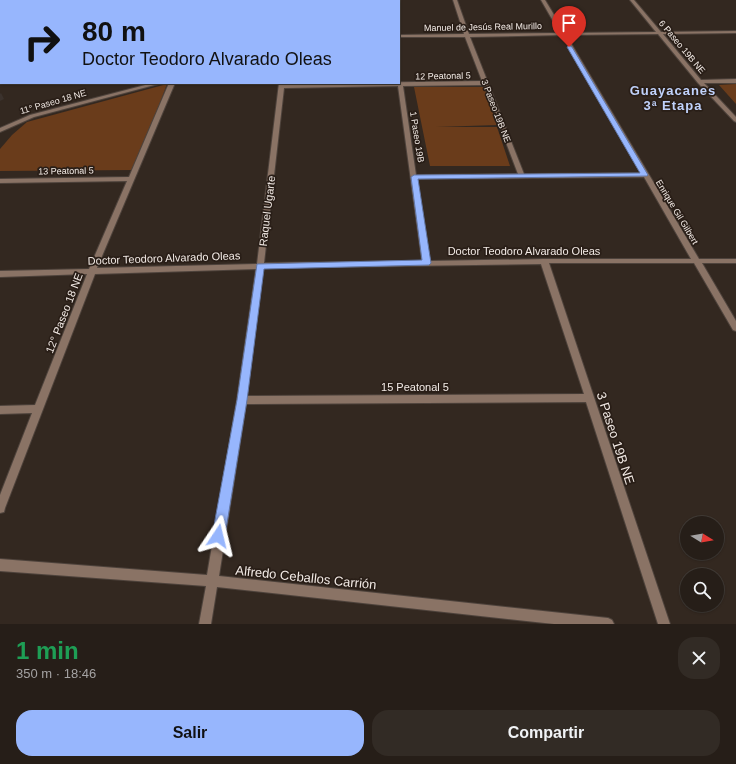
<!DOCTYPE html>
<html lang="es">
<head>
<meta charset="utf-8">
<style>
  :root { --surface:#261e18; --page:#322b25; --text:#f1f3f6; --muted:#a4a2a2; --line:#423c37; --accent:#97b6fd }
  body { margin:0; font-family:Arial,sans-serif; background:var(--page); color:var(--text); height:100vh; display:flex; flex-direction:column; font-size:15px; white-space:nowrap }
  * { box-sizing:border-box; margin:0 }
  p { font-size:13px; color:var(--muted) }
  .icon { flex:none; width:22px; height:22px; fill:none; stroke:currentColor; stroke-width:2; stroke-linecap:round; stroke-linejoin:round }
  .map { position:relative; height:624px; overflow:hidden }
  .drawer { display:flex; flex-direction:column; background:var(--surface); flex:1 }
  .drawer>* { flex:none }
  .guide { position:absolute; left:0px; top:0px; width:400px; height:84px; box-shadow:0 1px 3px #0004,0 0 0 1px var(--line); background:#97b6fd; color:#111; overflow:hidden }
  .needle { width:26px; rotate:101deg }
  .tools { position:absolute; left:680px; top:516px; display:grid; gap:8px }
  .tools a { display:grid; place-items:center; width:44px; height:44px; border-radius:50%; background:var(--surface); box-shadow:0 1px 3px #0004,0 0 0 1px var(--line); font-size:20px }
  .pin { position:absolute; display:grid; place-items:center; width:34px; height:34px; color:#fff; margin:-41px -17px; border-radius:50% 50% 50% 0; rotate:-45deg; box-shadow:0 0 4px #0007 }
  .pin .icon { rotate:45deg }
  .me { position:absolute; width:44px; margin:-22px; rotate:10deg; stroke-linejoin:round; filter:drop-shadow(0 0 3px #0008) }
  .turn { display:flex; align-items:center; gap:14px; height:84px; padding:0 16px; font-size:18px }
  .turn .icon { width:52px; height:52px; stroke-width:2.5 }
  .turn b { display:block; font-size:28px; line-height:34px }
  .round { display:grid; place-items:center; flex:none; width:42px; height:42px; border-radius:16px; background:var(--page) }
  .overview { display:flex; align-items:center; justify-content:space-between; height:68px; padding:0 16px }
  h1 { font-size:24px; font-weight:600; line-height:30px; color:#1e9e55 }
  .action { display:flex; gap:8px; margin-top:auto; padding:8px 16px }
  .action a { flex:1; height:46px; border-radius:16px; background:var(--accent); color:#111; font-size:16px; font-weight:600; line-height:46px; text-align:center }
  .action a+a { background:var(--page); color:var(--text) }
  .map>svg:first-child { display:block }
  .green { fill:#6a3c1b }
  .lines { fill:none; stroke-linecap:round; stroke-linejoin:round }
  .lane-casing { stroke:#4e433c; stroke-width:2 }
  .street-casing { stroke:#4e433c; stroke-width:2 }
  .secondary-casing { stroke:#4e433c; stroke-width:2 }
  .lane { fill:#8a7365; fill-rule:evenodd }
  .street { fill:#8a7365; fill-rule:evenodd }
  .secondary { fill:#c19c85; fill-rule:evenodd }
  .shaded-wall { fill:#3b322d }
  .route { fill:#97b6fd; stroke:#6276a4 }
  .labels { text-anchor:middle; stroke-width:3.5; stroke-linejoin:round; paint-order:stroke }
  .far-street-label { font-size:9px; fill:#f2eae5; stroke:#291e17 }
  .street-label { font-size:11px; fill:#f2eae5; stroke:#291e17 }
  .far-district-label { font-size:13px; font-weight:bold; letter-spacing:1px; fill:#c0d2fb; stroke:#291e17 }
  .near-street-label { font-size:13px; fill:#f2eae5; stroke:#291e17 }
</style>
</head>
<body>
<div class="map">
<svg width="736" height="624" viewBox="0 0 736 624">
  <rect width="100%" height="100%" fill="#332820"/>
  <g class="green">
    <path d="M167,84L135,170L0,171V149L12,135L27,122Z"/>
    <path d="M736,84V104L719,85Z"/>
    <path d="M414,87H484L497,125L436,127H497L510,166H430Z"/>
  </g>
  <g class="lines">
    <defs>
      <g id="lane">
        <rect x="162" y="0" width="4" height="1"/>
        <rect x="0" y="28" width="1" height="2"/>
      </g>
      <g id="street">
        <rect x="287" y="0" width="4" height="1"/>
        <rect x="371" y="0" width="4" height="1"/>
        <path d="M453,0H457L469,34L560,33L541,0H545L565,33L656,32L630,0H634L661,32L736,31V33L663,34L701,80L736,79V83H704L736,117V122L734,121L698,83L658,34L566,35L699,259H736V263H702L736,321V331L733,330L694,263H549L670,624H658L586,402L246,404L219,576L608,618L612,620L614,624H554L217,587L211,624H199L206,586L0,571V559L207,575L237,400L256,269L95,274L5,508L4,512L0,513V495L32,413L0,414V406L35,405L87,274L0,277V271L89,269L127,181L0,183V179L129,177L169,83H175L97,268L257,264L279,83H285L284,84L482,81L465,37H399V35L464,34ZM562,35L642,173L524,174L470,37ZM484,85L518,174L416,175L403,86ZM398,86L422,261L264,263L284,88ZM644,177L691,259H544L429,261L417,179ZM541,264L584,394L247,396L263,268Z"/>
        <path d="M153,83H162L34,117L0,132V128L30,115Z"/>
      </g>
      <g id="secondary">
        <rect x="60" y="0" width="4" height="1"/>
        <rect x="0" y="64" width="1" height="2"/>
        <rect x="0" y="71" width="1" height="4"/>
      </g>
    </defs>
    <use href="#lane" class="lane-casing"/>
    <use href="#street" class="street-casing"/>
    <use href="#secondary" class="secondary-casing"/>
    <use href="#lane" class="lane"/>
    <use href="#street" class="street"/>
    <use href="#secondary" class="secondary"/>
  </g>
  <path class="shaded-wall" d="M1,93L4,99L0,101V94Z"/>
  <path class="route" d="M569,45L572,47L648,175L647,176L418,179L431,263L429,265L264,269L247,400L225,536L223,540L218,542L214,540L212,536L237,400L257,264L422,260L411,177L414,175L640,173L567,47Z"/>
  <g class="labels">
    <g class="far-street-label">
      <text transform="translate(483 27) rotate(-1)" y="3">Manuel de Jesús Real Murillo</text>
      <text transform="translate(682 47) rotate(50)" y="3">6 Paseo 19B NE</text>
      <text transform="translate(443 76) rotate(-1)" y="3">12 Peatonal 5</text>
      <text transform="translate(53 102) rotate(-16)" y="3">11° Paseo 18 NE</text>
      <text transform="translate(496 111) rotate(69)" y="3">3 Paseo 19B NE</text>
      <text transform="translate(417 137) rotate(81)" y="3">1 Paseo 19B</text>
      <text transform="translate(66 171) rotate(-1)" y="3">13 Peatonal 5</text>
      <text transform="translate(677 212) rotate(59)" y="3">Enrique Gil Gilbert</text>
    </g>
    <g class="street-label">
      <text transform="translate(267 211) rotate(-83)" y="4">Raquel Ugarte</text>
      <text x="524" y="255">Doctor Teodoro Alvarado Oleas</text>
      <text transform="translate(164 258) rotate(-2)" y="4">Doctor Teodoro Alvarado Oleas</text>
      <text transform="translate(64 313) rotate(-69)" y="4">12° Paseo 18 NE</text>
      <text x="415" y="391">15 Peatonal 5</text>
    </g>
    <g class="far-district-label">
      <text x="673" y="95">Guayacanes<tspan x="673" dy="15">3ª Etapa</tspan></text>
    </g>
    <g class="near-street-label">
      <text transform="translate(616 438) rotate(72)" y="5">3 Paseo 19B NE</text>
      <text transform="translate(306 577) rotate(6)" y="5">Alfredo Ceballos Carrión</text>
    </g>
  </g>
</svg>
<div class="tools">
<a><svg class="needle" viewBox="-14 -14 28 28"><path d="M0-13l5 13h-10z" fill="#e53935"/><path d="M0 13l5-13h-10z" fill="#a4a2a2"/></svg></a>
<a><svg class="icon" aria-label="search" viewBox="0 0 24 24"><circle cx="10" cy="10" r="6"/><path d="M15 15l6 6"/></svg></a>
</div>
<div class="pin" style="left:569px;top:47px;background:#d93025"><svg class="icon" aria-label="arrive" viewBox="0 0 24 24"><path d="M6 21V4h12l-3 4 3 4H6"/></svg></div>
<svg class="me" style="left:218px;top:536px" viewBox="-20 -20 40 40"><path d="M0-17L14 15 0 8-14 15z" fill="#97b6fd" stroke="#fff" stroke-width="4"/></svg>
<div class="guide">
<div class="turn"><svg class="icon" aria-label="right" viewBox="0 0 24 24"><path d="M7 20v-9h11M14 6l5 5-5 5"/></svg><div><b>80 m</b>Doctor Teodoro Alvarado Oleas</div></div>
</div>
</div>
<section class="drawer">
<div class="overview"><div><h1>1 min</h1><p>350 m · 18:46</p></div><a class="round"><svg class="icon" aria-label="close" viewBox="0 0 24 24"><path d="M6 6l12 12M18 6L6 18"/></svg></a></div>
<div class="action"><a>Salir</a><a>Compartir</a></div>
</section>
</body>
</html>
